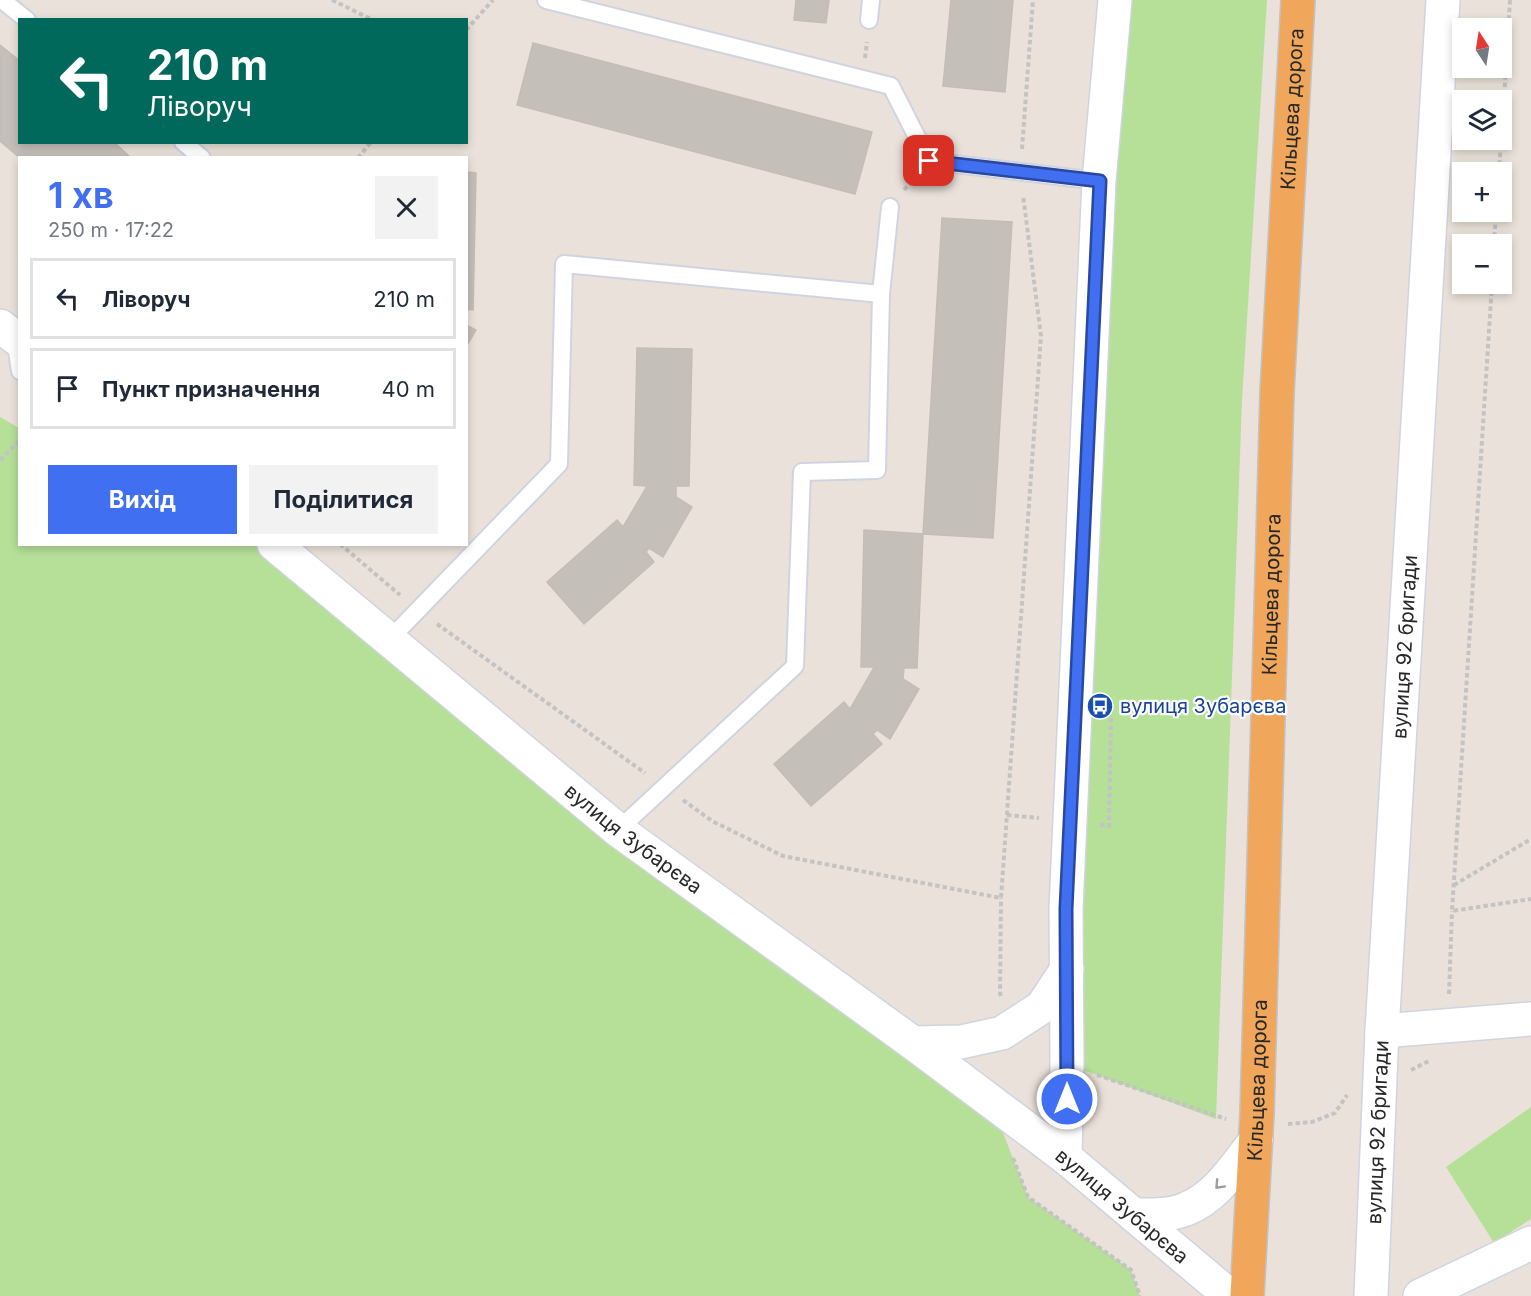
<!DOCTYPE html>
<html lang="uk">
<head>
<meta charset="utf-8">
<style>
  :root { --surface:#fff; --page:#f2f2f3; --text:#1f2937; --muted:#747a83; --line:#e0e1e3; --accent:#406ff1 }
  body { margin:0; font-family:Inter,sans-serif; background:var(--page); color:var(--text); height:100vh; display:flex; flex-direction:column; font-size:22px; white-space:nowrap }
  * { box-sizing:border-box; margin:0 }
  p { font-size:20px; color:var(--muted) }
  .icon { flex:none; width:33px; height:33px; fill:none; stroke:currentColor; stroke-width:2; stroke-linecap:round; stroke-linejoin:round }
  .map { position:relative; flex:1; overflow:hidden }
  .panel { position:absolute; left:18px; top:156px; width:450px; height:390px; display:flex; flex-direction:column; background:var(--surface); border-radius:0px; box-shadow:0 3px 9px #0003 }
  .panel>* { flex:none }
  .top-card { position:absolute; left:18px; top:18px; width:450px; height:126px; border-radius:0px; box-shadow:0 3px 9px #0003; background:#00695c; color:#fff; overflow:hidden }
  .needle { width:39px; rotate:348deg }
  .tools { position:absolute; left:1452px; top:18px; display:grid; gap:12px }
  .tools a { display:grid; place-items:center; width:60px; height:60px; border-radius:0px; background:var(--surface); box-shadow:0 3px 9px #0003; font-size:30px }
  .pin { position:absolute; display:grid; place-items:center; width:51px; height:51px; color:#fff; margin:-26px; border-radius:12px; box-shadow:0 3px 9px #0006 }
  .me { position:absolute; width:66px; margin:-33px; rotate:0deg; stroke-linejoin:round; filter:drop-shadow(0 0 4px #0008) }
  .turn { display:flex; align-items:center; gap:21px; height:126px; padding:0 30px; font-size:27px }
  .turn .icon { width:78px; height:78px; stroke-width:2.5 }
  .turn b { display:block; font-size:42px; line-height:51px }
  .round { display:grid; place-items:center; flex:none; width:63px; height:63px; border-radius:0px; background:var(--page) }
  .overview { display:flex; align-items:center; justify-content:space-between; height:102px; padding:0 30px }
  h1 { font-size:36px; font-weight:700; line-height:45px; color:var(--accent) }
  .primary-button { display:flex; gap:12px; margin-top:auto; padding:12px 30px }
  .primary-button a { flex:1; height:69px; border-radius:0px; background:var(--accent); color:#fff; font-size:24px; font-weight:700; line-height:69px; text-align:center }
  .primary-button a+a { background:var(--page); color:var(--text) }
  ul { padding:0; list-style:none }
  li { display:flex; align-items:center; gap:18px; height:81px; margin:0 12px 9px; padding:0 18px; border:3px solid var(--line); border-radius:0px }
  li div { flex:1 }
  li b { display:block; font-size:22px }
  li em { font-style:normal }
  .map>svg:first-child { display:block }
  .green { fill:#b6df98 }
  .building { fill:#c5bfba; stroke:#c5bdb4; stroke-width:1.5 }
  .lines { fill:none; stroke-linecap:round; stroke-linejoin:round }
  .service-casing { stroke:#cfd4e0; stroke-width:20 }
  .minor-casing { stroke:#cfd4e0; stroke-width:36 }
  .tertiary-casing { stroke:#cfd4e0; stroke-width:36 }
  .trunk-casing { stroke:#c3c3c3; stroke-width:36 }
  .path { stroke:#c3c3c3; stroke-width:4; stroke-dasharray:4.5 3; stroke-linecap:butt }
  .service { stroke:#fff; stroke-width:16 }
  .minor { stroke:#fff; stroke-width:33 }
  .tertiary { stroke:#fff; stroke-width:33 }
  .trunk { stroke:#f0a75c; stroke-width:33 }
  .oneway { stroke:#9e9e9e }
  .route-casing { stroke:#2a489d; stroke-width:15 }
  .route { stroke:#406ff1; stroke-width:10 }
  .labels { text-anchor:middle; stroke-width:4.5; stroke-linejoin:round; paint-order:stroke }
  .street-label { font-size:20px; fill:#282828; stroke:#fff }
  .transit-label { font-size:20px; fill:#164399; stroke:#fff; text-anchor:start }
</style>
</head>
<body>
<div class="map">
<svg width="1531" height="1296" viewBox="0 0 1531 1296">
  <rect width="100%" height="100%" fill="#eae2da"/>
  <g class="green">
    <path d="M1115,0H1267L1242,400L1216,1119L1067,1064Z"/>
    <path d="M0,417L19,428L20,544L274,545L991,1102L1028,1197L1131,1270L1140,1296H0Z"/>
    <path d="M1531,1107V1219L1494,1243L1446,1167Z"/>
  </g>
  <g class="building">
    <path d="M796,0H829L826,23L794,20Z"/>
    <path d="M951,0H1013L1005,92L943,86Z"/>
    <path d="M533,43L872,132L855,194L517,105Z"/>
    <path d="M0,45L20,61V142H114L131,158H20L0,141Z"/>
    <path d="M466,172L476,173L473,310L466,309Z"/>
    <path d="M942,218L1012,222L993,538L923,534Z"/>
    <path d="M466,325L476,330L466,347Z"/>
    <path d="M637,348L692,349L689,486H676V497L692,507L663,557L649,548L646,552L654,562L584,624L547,582L617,520L623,527L646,488V486L634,485Z"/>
    <path d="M864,530L923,534L917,668H904L903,679L919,689L890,739L877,730L873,734L882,744L811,806L774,764L844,702L850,709L873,669L874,667H861Z"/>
  </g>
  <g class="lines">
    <defs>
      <g id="service">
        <path d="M2,0L27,20"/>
        <path d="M546,0L891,86L929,161L1099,181"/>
        <path d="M869,20L871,0"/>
        <path d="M183,142L202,158"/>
        <path d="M881,294L890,207"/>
        <path d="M15,337L20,371"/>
        <path d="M389,640L559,464L564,264L881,294L877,470L802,472L795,666L618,830"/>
      </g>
      <g id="minor">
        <path d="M0,326L20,341"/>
        <path id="s1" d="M274,544L618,830L913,1043L1065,1157"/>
        <path d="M913,1043L961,1042L1002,1033L1042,1007L1067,969"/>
      </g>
      <g id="tertiary">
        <path d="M1115,0L1099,181L1066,909L1067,1064L1065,1157L1230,1296"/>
        <path d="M1382,1031L1531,1019"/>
        <path d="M1134,1215C1150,1215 1170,1216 1186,1209C1217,1197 1236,1165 1256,1140"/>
        <path id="s2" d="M1371,1296L1382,1031L1443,0"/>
        <path d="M1420,1296L1531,1243"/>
      </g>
      <g id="trunk">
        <path id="s3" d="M1247,1296L1257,1114L1277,393L1298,0"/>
      </g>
    </defs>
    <use href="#service" class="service-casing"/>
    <use href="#minor" class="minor-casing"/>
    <use href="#tertiary" class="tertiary-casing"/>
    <use href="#trunk" class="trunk-casing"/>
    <g class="path">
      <path d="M332,0L373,20"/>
      <path d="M466,30L493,0"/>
      <path d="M865,58L867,42"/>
      <path d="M1502,132L1510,0"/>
      <path d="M1022,149L1033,0"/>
      <path d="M358,158L371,142"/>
      <path d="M1499,172L1501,140"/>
      <path d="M904,190L915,178"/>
      <path d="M1494,244L1496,212"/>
      <path d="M1492,284L1452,911L1531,899"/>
      <path d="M0,460L20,440"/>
      <path d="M340,544L400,595"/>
      <path d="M437,624L645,773"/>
      <path d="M683,800L712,821L783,856L1001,898L1041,336L1023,195"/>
      <path d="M1007,815L1039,818"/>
      <path d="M1100,825L1109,826L1111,718"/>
      <path d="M1454,885L1531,839"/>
      <path d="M1449,994L1452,911"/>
      <path d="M1001,996L1000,993L1001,898"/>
      <path d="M1411,1070L1431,1060"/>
      <path d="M1097,1075L1226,1119"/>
      <path d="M1288,1124L1312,1122L1335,1113L1347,1095"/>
      <path d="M1013,1158L1028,1197L1131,1270L1140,1296"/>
    </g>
    <use href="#service" class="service"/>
    <use href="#minor" class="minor"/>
    <use href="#tertiary" class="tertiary"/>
    <use href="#trunk" class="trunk"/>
  </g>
  <defs><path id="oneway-chevron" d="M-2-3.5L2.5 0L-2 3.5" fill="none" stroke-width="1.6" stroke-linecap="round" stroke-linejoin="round" transform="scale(1.5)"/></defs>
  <use class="oneway" href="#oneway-chevron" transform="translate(1219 1185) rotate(133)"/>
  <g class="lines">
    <defs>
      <path id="route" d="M929,161L1100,181L1066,909L1067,1099"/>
    </defs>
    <use href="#route" class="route-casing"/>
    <use href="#route" class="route"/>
  </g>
  <defs>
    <symbol id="bus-disc" viewBox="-11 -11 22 22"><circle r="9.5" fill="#1a4fb4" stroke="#fff"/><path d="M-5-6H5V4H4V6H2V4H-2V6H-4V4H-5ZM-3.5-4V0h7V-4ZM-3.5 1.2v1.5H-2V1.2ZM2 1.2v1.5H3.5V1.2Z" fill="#fff"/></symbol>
  </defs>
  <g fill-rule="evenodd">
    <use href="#bus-disc" x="1085" y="691" width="30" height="30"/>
  </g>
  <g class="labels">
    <g class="street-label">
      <text dy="7" stroke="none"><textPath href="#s3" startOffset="1188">Кільцева дорога</textPath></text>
      <text dy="7" stroke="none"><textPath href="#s3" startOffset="702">Кільцева дорога</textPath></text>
      <text dy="7" stroke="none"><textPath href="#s2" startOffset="650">вулиця 92 бригади</textPath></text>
      <text dy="7" stroke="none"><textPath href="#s1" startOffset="465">вулиця Зубарєва</textPath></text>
      <text dy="7" stroke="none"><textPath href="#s3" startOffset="216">Кільцева дорога</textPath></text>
      <text dy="7" stroke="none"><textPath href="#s2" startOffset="164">вулиця 92 бригади</textPath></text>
      <text transform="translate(1122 1206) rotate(40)" y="7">вулиця Зубарєва</text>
    </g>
    <g class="transit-label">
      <text x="1120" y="713">вулиця Зубарєва</text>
    </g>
  </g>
</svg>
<div class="tools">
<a><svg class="needle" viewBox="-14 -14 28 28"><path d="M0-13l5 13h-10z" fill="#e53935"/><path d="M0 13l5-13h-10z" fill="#747a83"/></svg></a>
<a><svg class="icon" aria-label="layers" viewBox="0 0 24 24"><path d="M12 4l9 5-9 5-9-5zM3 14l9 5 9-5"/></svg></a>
<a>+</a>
<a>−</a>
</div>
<div class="pin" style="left:929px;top:161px;background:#d93025"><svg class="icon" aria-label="arrive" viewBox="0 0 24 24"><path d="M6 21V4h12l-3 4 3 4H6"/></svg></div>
<svg class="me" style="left:1067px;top:1099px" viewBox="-20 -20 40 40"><circle r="17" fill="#406ff1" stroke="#fff" stroke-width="3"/><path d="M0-11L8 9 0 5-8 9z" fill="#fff"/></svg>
<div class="top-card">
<div class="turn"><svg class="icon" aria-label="left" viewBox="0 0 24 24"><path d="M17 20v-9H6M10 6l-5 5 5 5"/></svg><div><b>210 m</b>Ліворуч</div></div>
</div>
<section class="panel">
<div class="overview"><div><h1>1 хв</h1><p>250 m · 17:22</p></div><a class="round"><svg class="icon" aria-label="close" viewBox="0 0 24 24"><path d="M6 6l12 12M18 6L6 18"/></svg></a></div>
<ul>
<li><svg class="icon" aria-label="left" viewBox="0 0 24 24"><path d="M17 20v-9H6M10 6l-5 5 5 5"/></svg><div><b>Ліворуч</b></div><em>210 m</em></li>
<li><svg class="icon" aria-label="arrive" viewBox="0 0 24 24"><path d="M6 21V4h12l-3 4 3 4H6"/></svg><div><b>Пункт призначення</b></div><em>40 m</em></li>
</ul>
<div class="primary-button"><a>Вихід</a><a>Поділитися</a></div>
</section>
</div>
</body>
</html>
